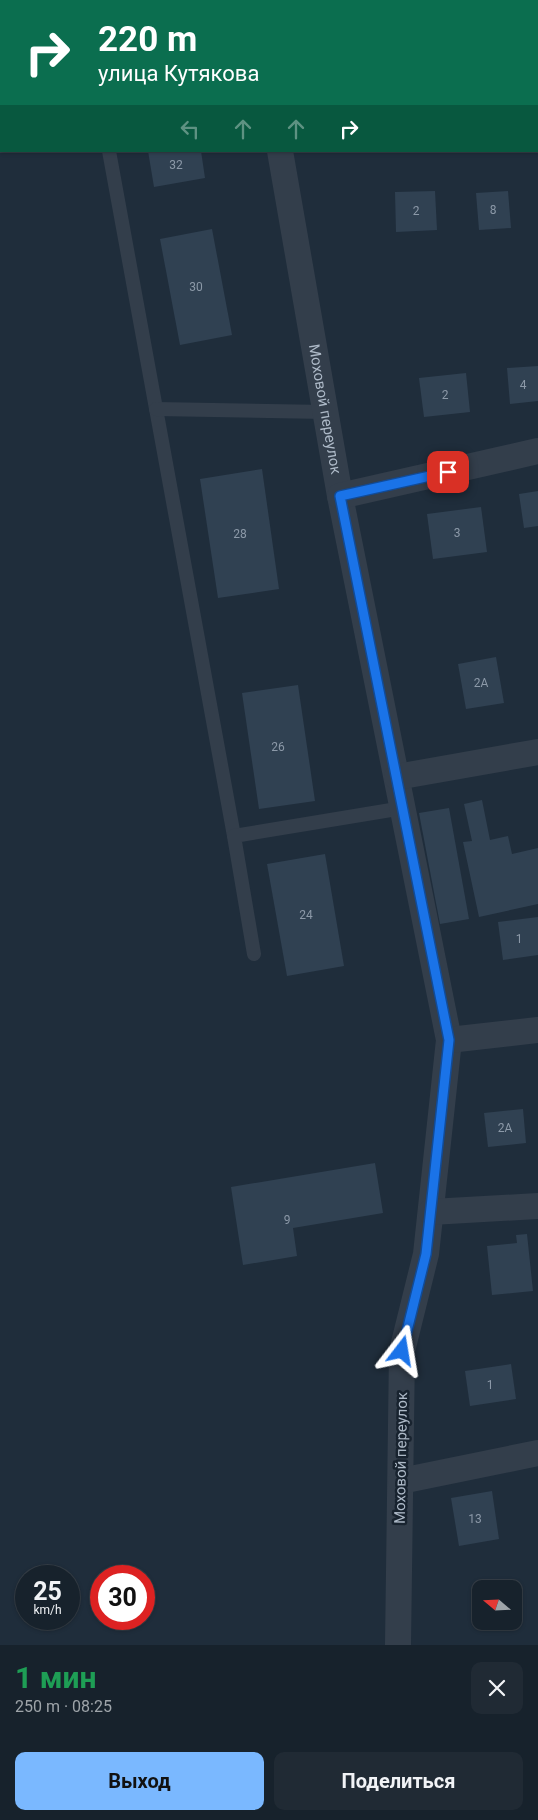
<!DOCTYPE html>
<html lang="ru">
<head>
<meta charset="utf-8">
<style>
  :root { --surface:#17222c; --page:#202a34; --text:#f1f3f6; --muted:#9ea4a9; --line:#363f48; --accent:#7ab8ff }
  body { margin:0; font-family:Roboto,sans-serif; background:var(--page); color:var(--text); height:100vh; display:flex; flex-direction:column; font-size:19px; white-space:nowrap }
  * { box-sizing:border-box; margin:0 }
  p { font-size:16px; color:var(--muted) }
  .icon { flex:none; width:28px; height:28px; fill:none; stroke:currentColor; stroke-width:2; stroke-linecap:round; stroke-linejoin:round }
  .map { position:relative; height:1645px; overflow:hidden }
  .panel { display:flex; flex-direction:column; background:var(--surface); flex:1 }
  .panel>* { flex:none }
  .guide { position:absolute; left:0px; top:0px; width:539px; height:152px; box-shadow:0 1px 4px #0004,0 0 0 1px var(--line); background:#0b6e4f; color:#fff; overflow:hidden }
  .needle { width:32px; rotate:289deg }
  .controls { position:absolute; left:472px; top:1580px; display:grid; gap:10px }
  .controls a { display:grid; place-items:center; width:50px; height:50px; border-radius:10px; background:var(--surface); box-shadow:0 1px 4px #0004,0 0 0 1px var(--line); font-size:25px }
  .speed { position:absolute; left:15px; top:1565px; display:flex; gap:10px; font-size:25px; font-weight:700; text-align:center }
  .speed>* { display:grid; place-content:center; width:65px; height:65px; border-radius:50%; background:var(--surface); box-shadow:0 1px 4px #0004,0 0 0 1px var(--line); line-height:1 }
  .speed small { font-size:12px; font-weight:400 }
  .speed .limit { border:8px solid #d22; background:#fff; color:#111 }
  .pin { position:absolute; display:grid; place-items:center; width:42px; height:42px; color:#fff; margin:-21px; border-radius:10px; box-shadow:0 2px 8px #0006 }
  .me { position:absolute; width:55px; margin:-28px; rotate:14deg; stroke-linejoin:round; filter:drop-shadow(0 0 4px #0008) }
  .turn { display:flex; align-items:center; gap:18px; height:105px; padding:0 15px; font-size:22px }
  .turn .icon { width:65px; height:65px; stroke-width:2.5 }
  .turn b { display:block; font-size:35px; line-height:42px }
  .lanes { display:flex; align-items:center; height:48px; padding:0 15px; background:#0003; justify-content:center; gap:25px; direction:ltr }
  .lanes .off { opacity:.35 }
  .round { display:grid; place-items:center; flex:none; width:52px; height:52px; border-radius:10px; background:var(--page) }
  .overview { display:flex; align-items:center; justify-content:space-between; height:85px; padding:0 15px }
  h1 { font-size:30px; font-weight:700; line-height:38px; color:#1e9e55 }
  .primary-button { display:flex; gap:10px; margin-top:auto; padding:10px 15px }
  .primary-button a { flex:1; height:58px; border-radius:10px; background:var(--accent); color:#111; font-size:20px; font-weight:700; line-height:58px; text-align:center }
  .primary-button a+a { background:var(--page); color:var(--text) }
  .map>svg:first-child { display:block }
  .building { fill:#304152 }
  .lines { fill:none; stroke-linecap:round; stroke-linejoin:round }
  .service { stroke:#333e4b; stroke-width:14 }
  .minor { stroke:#333e4b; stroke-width:26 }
  .route-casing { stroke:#114b97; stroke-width:12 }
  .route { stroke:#1a73e8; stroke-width:9 }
  .labels { text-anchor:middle; stroke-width:5; stroke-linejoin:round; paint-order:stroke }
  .number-label { font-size:12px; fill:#8c99a8 }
  .street-label { font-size:15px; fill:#adb9c7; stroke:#18232f }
</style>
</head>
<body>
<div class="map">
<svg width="538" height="1645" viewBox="0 0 538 1645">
  <rect width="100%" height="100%" fill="#1f2d3b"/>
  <g class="building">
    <path d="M148,151H201L205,178L154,187Z"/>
    <path d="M435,191L437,230L396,232L395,192Z"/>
    <path d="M508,191L511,228L479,230L476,193Z"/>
    <path d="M212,229L232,335L180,345L160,239Z"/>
    <path d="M538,366V401L510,404L507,368Z"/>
    <path d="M466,373L470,412L424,417L419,378Z"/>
    <path d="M262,469L279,589L218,598L200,479Z"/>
    <path d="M538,491V526L524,528L519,494Z"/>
    <path d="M481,507L487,552L433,559L427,514Z"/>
    <path d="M496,657L504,703L466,709L458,664Z"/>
    <path d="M298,685L315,801L259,809L242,693Z"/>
    <path d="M482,800L490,840L508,836L512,854L538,848V904L479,917L463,842L472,841L464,804Z"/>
    <path d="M449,808L469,919L440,924L419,813Z"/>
    <path d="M325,854L344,966L287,976L267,864Z"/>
    <path d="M538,917V955L503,960L498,922Z"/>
    <path d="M523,1109L526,1143L488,1147L484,1113Z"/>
    <path d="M375,1163L383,1213L293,1228L297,1256L243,1265L231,1187Z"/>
    <path d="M527,1234L533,1291L492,1295L487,1246L517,1243L516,1235Z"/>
    <path d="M511,1364L516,1399L470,1406L465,1371Z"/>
    <path d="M492,1491L499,1539L459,1546L451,1498Z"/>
  </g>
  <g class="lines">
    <g class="service">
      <path d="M81,0L82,1"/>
      <path d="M109,151L234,836"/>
      <path d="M156,409L326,412"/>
      <path d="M254,954L234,836L403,808"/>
    </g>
    <g class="minor">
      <path d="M261,0V1"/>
      <path id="s1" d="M280,151L340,496L449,1040L426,1254L402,1351L398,1645"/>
      <path d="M340,496L538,451"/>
      <path d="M397,777L538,752"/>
      <path d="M449,1040L538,1030"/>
      <path d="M431,1212L538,1206"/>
      <path d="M401,1481L538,1453"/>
    </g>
  </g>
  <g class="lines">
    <defs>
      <path id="route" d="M402,1351L426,1254L449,1040L340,496L448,472"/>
    </defs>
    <use href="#route" class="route-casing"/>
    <use href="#route" class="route"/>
  </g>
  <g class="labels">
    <g class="number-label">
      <text x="176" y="169">32</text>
      <text x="493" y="214">8</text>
      <text x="416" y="215">2</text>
      <text x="196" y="291">30</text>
      <text x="523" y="389">4</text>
      <text x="445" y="399">2</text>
      <text x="457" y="537">3</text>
      <text x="240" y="538">28</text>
      <text x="481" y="687">2А</text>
      <text x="278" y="751">26</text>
      <text x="306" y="919">24</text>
      <text x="519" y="943">1</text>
      <text x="505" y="1132">2А</text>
      <text x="287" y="1224">9</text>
      <text x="490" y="1389">1</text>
      <text x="475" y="1523">13</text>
    </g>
    <g class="street-label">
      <text dy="5" stroke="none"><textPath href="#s1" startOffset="262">Моховой переулок</textPath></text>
      <text transform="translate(401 1458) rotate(-89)" y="5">Моховой переулок</text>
    </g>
  </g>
</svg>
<div class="controls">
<a><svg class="needle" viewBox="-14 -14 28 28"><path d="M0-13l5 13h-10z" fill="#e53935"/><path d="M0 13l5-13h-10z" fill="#9ea4a9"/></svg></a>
</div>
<div class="speed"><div>25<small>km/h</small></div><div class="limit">30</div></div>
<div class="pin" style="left:448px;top:472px;background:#d93025"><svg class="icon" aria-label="arrive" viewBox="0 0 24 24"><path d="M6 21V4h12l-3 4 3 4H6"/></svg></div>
<svg class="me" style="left:402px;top:1351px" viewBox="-20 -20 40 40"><path d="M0-17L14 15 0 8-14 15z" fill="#1a73e8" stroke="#fff" stroke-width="4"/></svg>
<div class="guide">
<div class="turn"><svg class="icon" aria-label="right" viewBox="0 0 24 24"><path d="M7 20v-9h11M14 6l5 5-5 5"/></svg><div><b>220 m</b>улица Кутякова</div></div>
<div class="lanes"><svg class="icon off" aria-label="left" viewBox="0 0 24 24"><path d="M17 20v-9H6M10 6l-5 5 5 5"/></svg><svg class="icon off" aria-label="ahead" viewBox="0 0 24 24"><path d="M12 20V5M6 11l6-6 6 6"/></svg><svg class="icon off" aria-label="ahead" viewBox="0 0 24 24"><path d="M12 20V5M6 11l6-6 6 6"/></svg><svg class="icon" aria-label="right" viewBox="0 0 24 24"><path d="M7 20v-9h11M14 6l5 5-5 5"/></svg></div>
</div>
</div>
<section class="panel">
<div class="overview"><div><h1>1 мин</h1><p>250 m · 08:25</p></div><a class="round"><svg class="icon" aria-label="close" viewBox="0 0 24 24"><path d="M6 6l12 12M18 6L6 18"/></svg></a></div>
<div class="primary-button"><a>Выход</a><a>Поделиться</a></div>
</section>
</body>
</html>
